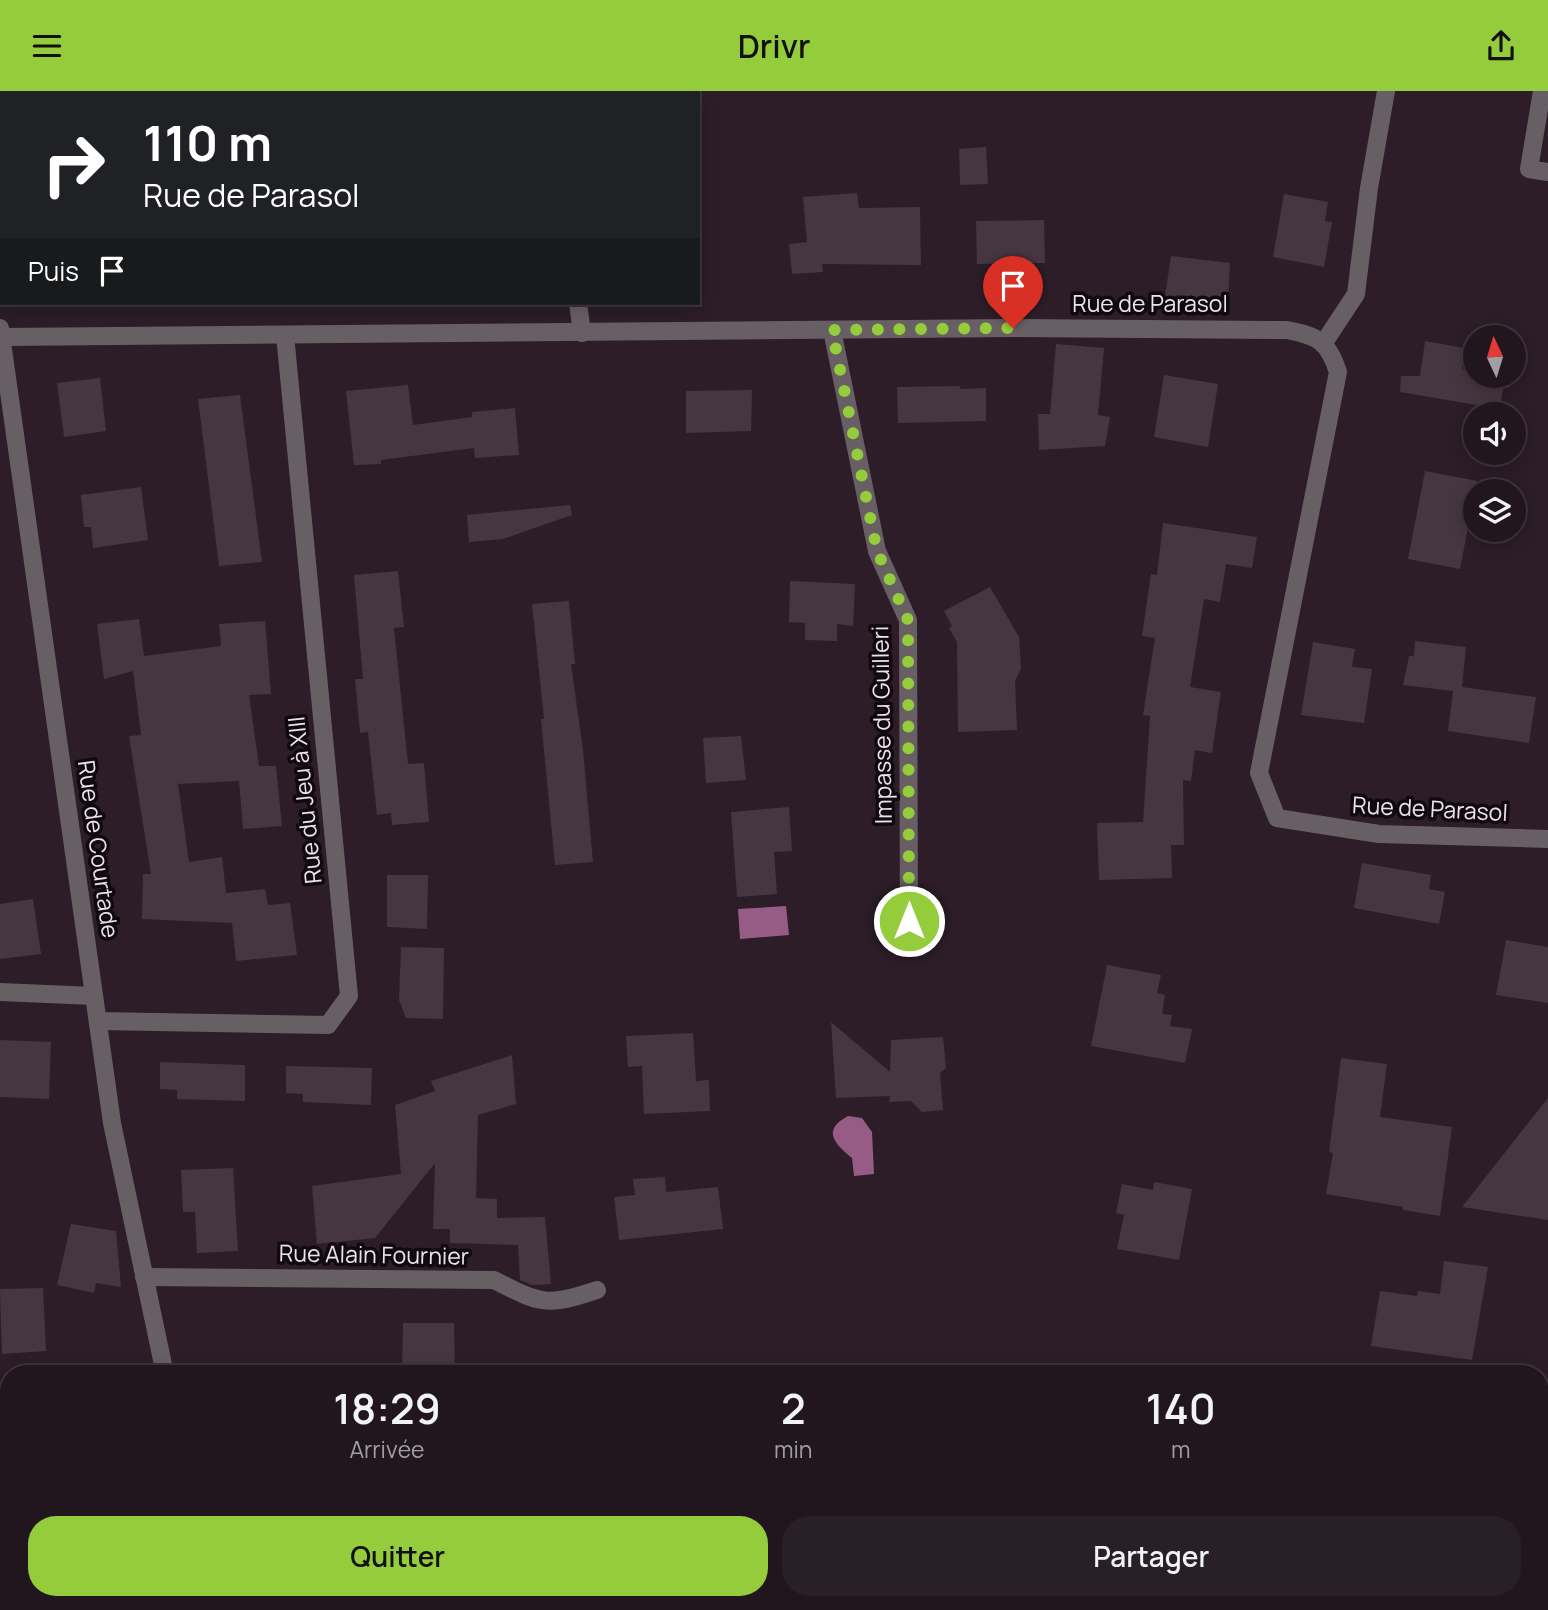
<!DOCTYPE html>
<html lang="fr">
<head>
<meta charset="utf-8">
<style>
  :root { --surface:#21161e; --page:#291f27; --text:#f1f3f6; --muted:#a29fa4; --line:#3e353c; --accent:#95cc3b }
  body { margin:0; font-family:Manrope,sans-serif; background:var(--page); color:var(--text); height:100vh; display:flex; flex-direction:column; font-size:26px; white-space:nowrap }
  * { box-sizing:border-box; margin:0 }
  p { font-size:23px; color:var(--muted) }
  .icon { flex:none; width:38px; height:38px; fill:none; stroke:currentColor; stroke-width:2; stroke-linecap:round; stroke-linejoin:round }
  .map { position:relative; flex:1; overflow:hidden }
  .sheet { position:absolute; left:0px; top:1274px; width:1549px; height:245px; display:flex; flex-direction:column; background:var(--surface); border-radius:28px 28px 0 0; box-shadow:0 4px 18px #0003,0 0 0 2px var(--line) }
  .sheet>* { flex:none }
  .top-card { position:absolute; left:0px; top:0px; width:700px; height:214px; box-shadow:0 4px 18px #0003,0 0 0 2px var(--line); background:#202124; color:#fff; overflow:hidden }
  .needle { width:46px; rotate:356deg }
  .fabs { position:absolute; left:1463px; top:234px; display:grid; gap:14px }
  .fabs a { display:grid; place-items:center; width:63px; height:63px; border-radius:50%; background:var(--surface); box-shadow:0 4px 18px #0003,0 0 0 2px var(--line); font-size:35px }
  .pin { position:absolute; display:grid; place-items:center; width:60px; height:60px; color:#fff; margin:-72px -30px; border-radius:50% 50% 50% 0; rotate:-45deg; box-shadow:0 0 7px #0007 }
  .pin .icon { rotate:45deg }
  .me { position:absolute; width:77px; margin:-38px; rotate:0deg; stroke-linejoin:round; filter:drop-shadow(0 0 5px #0008) }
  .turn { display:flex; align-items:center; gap:24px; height:147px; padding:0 28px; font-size:32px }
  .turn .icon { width:91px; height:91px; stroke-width:2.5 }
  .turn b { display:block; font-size:49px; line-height:60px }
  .then { display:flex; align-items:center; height:66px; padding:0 28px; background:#0003; gap:14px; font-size:26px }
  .eta { display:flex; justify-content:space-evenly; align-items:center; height:119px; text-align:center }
  .eta b { font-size:42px; font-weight:600; line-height:49px }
  .button { display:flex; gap:14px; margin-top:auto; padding:14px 28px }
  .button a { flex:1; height:80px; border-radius:28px; background:var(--accent); color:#111; font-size:28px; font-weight:600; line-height:80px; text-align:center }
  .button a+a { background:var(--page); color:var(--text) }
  header { display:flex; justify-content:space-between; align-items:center; height:91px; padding:0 28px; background:var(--accent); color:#111; font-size:32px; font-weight:600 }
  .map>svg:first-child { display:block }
  .water { fill:#975c86 }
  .building { fill:#463641 }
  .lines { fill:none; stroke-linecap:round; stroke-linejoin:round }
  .minor { stroke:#685f65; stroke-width:18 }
  .route { stroke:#95cc3b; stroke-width:12; stroke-dasharray:0 21.6 }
  .labels { text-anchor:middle; stroke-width:7; stroke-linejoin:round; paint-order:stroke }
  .street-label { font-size:23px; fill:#ede2e9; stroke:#100a0e }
</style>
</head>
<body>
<header><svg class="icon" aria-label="menu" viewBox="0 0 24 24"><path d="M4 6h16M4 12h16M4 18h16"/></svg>Drivr<svg class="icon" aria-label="share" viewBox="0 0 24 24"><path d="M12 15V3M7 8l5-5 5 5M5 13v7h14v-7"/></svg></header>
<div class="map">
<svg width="1548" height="1519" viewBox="0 0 1548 1519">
  <rect width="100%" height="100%" fill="#2c1d28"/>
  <g class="water">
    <path d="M786,815L789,844L740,848L738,818Z"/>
    <path d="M848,1025L862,1027L872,1041L874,1083L854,1085L852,1067C835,1053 821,1039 848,1025Z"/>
    <path d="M1540,1445H1548V1519H799L820,1510H1540Z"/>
  </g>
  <g class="building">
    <path d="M986,56L988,93L960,94L959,58Z"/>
    <path d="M857,102L859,117L920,116L921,174L822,173L823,181L792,183L789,153L807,151L803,106Z"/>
    <path d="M1284,103L1328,111L1325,130L1332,131L1324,176L1273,166Z"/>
    <path d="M1044,129L1045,172L977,173L976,130Z"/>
    <path d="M1171,165L1230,172L1228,208L1199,206L1197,224L1163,218Z"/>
    <path d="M1425,250L1464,257L1462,278L1475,280V285H1505L1500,318L1400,301L1401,285H1420Z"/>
    <path d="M1056,253L1104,257L1098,324L1110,326L1105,355L1039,359L1038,323H1050Z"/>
    <path d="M1164,284L1218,293L1208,356L1154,346Z"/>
    <path d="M100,287L106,340L64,346L57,292Z"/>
    <path d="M408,294L413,334L472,326V321L515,317L519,364L475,367L474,357L381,369V373L354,374L346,300Z"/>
    <path d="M960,295V298L986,297V330L898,332L897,296Z"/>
    <path d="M752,299L751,340L686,342V300Z"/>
    <path d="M240,304L262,471L219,475L198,308Z"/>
    <path d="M1425,380L1477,390L1460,478L1408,468Z"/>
    <path d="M141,396L148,449L93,457L91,436H84L81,404Z"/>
    <path d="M570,414L572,424L503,448L469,451L467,424Z"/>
    <path d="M1163,432L1257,446L1252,477L1226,473L1220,511L1204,508L1190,596L1221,601L1212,662L1195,659L1191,690L1183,689L1184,754H1171L1172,787L1099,789L1097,732L1143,731L1150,625L1143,624L1155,547L1142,545L1151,483L1157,484Z"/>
    <path d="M398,480L404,536L394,537L408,673L424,672L429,731L392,734L391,722L377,724L368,641L360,642L355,588H363L354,484Z"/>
    <path d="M790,490L855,493L853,535L837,533V550L805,549V532L789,531Z"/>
    <path d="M990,496L1019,546L1021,578L1015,590L1017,639L958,641L957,551L949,537L952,535L944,520Z"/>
    <path d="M569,510L575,573H571L583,659L593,771L555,774L541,628H544L532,513Z"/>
    <path d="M139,528L144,565L221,555L219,533L265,530L271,603L249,604L259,675H276L282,735L243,738L239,690L178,693L189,771L222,766L226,802L265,798L268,814L290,812L297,864L236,870L232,832L142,828L143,783H151L129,645L141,644L133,580L104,588L97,533Z"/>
    <path d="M1415,550L1466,556L1462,596L1536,606L1529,652L1448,640L1453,600L1403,594L1409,565H1414Z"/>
    <path d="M1313,551L1355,558L1352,576L1372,578L1364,632L1301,624Z"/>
    <path d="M741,645L746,689L706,692L703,647Z"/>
    <path d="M789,716L792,760L774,761L777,803L737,806L731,721Z"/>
    <path d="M1362,772L1431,784L1429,798L1445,801L1439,833L1354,817Z"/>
    <path d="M387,784H428L427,838L387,836Z"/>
    <path d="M33,808L41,863L0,868V813Z"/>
    <path d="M1506,849L1548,856V912L1496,904Z"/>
    <path d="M401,856L444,857L443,928L406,927L399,909Z"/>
    <path d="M1107,874L1161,884L1157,902L1165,904L1162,923L1172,924L1170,935L1192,938L1185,972L1091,955Z"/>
    <path d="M831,931L890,981L891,949L943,946L946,977L940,982L943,1019L922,1021L911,1010L889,1011L890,1005L836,1007Z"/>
    <path d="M693,942L696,990L709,989L710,1020L644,1023L642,975L628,976L626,945Z"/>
    <path d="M0,949L51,951L49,1008L0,1006Z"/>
    <path d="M512,964L516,1013L478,1024L476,1107L497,1108V1127L545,1126L551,1193L532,1194L520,1189L518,1154L450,1152V1138H433L435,1072L375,1147L317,1153L312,1095L401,1083L395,1014L435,1000L431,990Z"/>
    <path d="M1341,967L1387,973L1380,1026L1452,1036L1440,1125L1403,1119V1116L1326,1103L1333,1062L1329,1061Z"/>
    <path d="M160,971L245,974V1010L177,1008V999L160,998Z"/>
    <path d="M286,975L372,977L371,1014L303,1011V1003L286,1002Z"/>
    <path d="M1548,1007V1129L1462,1116L1514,1050Z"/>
    <path d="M233,1077L238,1160L197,1162L195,1121H183L181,1079Z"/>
    <path d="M665,1086L666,1101L718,1096L723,1138L619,1149L614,1106L635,1104L633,1088Z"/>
    <path d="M1154,1091L1192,1098L1179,1169L1117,1158L1124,1124L1116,1122L1122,1093L1153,1099Z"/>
    <path d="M71,1133L116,1140L121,1196L96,1192L94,1202L57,1194Z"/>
    <path d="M1444,1170L1488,1176L1472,1269L1371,1255L1380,1200L1417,1205L1418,1200L1440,1203Z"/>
    <path d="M43,1197L46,1260L2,1263L0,1198Z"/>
    <path d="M403,1232H454L455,1282L402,1280Z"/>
  </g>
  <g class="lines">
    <g class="minor">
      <path d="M557,0V2"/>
      <path d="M1542,0L1529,78L1548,81"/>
      <path d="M578,212L582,242"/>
      <path d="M0,237L112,1032L165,1283"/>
      <path d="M832,239L877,460L908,529L909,830"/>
      <path d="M1,246L1013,237L1287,239C1318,245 1328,250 1338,281L1259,682L1277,727L1379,743L1548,748"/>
      <path d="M1323,253L1356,203L1369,97L1386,0"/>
      <path d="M0,901L94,905"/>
      <path d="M98,930L328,934L349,905L285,244"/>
      <path d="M144,1186L494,1189C541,1213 546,1216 597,1199"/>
      <path d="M0,1505L9,1499"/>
      <path d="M197,1519L200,1510"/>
    </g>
  </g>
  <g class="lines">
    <path class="route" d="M909,830L908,529L877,460L832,239L1013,237"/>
  </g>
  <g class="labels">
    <g class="street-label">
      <text x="1150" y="221">Rue de Parasol</text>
      <text transform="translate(882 634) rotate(-91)" y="8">Impasse du Guilleri</text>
      <text transform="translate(305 709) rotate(-96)" y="8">Rue du Jeu à XIII</text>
      <text transform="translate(1430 718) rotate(3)" y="8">Rue de Parasol</text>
      <text transform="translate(98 758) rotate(82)" y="8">Rue de Courtade</text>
      <text transform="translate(374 1164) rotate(1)" y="8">Rue Alain Fournier</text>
    </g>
  </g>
</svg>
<div class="fabs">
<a><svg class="needle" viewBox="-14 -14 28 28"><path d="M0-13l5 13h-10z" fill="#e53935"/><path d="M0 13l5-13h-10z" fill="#a29fa4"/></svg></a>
<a><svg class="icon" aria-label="sound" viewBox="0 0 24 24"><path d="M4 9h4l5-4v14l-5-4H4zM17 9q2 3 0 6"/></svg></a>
<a><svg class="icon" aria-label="layers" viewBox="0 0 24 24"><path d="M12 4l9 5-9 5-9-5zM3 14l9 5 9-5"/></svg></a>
</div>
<div class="pin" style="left:1013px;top:237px;background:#d93025"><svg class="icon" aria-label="arrive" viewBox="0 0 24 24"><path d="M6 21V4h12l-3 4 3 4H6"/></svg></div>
<svg class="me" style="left:909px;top:830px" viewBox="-20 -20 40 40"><circle r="17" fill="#95cc3b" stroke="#fff" stroke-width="3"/><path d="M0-11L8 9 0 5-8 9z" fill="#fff"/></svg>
<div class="top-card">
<div class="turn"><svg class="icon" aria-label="right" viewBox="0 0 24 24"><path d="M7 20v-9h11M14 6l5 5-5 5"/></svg><div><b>110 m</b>Rue de Parasol</div></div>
<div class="then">Puis<svg class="icon" aria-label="arrive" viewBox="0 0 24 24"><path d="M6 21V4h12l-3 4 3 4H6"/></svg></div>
</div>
<section class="sheet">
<div class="eta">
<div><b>18:29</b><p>Arrivée</p></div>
<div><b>2</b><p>min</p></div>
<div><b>140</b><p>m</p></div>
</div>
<div class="button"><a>Quitter</a><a>Partager</a></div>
</section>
</div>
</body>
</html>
